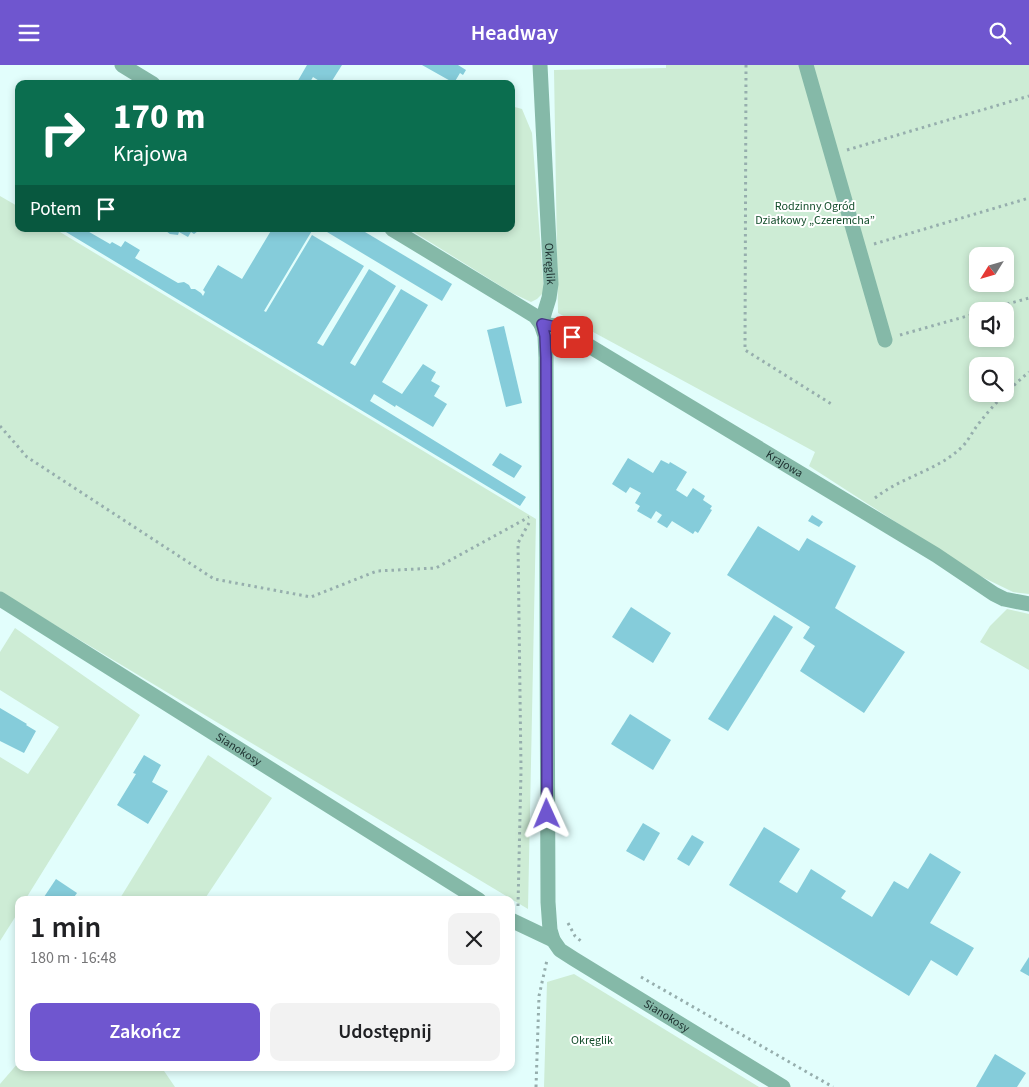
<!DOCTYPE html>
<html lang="pl">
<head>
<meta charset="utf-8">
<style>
  :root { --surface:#fff; --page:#f2f2f2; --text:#202124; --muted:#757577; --accent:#6f56cf }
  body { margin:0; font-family:"Source Sans 3",sans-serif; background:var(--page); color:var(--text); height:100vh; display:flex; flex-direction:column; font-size:19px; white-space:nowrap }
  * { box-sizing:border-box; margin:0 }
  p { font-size:16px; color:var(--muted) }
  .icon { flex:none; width:28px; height:28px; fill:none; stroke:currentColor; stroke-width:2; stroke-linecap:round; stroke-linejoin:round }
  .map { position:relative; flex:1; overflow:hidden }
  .details { position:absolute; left:15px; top:831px; width:500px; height:175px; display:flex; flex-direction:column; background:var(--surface); border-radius:10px; box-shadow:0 2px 8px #0003 }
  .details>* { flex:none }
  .guide { position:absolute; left:15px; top:15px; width:500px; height:152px; border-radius:10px; box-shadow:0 2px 8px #0003; background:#0b6e4f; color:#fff; overflow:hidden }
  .needle { width:32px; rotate:233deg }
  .buttons { position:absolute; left:969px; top:182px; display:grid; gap:10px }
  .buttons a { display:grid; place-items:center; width:45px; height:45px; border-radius:10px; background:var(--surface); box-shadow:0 2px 8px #0003; font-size:25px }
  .pin { position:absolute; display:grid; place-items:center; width:42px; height:42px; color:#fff; margin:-21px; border-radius:10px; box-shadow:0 2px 8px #0006 }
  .me { position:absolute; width:55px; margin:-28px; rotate:359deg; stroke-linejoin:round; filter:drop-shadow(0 0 4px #0008) }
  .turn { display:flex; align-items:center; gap:18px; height:105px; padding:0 15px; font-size:22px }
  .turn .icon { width:65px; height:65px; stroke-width:2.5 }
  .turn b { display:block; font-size:35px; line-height:42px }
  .then { display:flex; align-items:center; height:48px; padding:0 15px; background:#0003; gap:10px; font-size:19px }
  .round { display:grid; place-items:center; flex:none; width:52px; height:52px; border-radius:10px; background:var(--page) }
  .head { display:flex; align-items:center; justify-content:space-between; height:85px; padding:0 15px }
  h1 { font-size:30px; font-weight:600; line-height:38px }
  .action { display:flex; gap:10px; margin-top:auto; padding:10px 15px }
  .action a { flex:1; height:58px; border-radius:10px; background:var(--accent); color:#fff; font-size:20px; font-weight:600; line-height:58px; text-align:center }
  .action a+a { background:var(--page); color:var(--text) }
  header { display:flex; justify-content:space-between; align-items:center; height:65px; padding:0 15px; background:var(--accent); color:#fff; font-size:22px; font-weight:600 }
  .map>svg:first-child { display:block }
  .green { fill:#cdecd5; fill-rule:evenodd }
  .building { fill:#85ccda }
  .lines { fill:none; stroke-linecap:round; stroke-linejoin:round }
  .path { stroke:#96aead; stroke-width:3; stroke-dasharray:2.5 4; stroke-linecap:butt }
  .minor { stroke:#85b9a8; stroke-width:15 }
  .route-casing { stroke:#483887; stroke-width:12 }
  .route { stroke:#6f56cf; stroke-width:9 }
  .labels { text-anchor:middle; stroke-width:4; stroke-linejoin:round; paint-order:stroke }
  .park-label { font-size:12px; fill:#134d2b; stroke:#fff }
  .street-label { font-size:12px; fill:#1d302f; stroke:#fff }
</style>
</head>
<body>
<header><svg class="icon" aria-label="menu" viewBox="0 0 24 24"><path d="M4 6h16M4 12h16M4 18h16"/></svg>Headway<svg class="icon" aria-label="search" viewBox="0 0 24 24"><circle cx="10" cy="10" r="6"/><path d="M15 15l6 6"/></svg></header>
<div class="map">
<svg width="1029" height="1022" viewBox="0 0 1029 1022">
  <rect width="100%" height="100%" fill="#e2fefc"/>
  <g class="green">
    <path d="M666,0H1029V529L1013,527L978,510L809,401L815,387L558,248L554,5L666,3ZM978,191H1005V219H978ZM978,246H1005V274H978ZM978,301H1005V329H978Z"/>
    <path d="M511,41L522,44L532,68L544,227L537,234L531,237L512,228L409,164H511Z"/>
    <path d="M0,131L19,142V164H55L536,454L528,844L0,527Z"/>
    <path d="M1007,544L1029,549V605L980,577L990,561Z"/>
    <path d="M15,563L140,650L25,835H19V846L0,876V692L28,709L59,662L0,625V587Z"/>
    <path d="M208,690L272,733L204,835H119Z"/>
    <path d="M574,909L759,1022H544L547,917Z"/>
    <path d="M19,997V1002H130L132,1005L135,1003H162L175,1022H0V1019Z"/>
  </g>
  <g class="building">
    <path d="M307,0H342L330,19H324L313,12L309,19H296Z"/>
    <path d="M422,0H458L466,5L463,10L460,8L454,18Z"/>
    <path d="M61,164H84L110,179L112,177L121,182L125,176L140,185L135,193L178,218L184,217L189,220L191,224H195L201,228L203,231L205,227L203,225L218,200L242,214L272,164H313L264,246L266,247L312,170L364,201L317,278L323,281L369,204L396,221L350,298L355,301L401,224L428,240L382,317L402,329L423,299L436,307L431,316L440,321L434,331L447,339L433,362L396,340L395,342L374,329L370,336L526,432L520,441Z"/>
    <path d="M163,164H201L194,169L191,167L188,172L179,167L178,170L170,169Z"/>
    <path d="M322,164H360L452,219L442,236Z"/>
    <path d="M504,261L522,338L506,342L487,265Z"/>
    <path d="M500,388L522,401L514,413L492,400Z"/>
    <path d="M628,393L653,408L661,395L669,399L670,397L687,407L676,425L687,432L693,423L705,431L703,435L712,441L710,444L712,445L698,468L695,466L693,469L672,456L667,463L657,457L662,450L656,446L651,454L637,446L640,441L635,438L641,428L630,422L626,428L612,419Z"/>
    <path d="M812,450L823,457L819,462L808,456Z"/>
    <path d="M758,461L799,486L807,473L856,501L835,543L905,587L864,648L800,606L815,581L803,573L810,562L727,510Z"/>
    <path d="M631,542L671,568L653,598L612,572Z"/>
    <path d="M774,550L793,562L728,666L708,654Z"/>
    <path d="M0,643L27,659L26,660L36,666L24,688L0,676Z"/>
    <path d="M630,649L671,675L653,705L611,679Z"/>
    <path d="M144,690L161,700L152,717L168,726L148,759L117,740L136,709L133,708Z"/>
    <path d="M643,758L660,768L644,796L626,786Z"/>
    <path d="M764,762L800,784L779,817L797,828L811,804L846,826L841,833L872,852L894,816L908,824L930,788L961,807L930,858L974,883L957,911L931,895L909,931L729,820Z"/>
    <path d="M692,770L704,777L689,801L677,794Z"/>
    <path d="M56,814L77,828L72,835H42Z"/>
    <path d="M1029,892V911L1020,906Z"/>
    <path d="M995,989L1026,1008L1017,1022H976Z"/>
  </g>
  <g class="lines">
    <g class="path">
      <path d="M746,0L745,285L833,340"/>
      <path d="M847,85L1029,31"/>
      <path d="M874,179L1029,133"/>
      <path d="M982,246L1029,233"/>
      <path d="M900,270L978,248"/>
      <path d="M0,361L27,392L214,514L311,532L377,506L436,503L529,452"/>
      <path d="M875,433C901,412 937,406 962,382C969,375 973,365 980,357C994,339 1011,322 1029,307"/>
      <path d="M518,841L521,705L518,478L529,458"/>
      <path d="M568,858L575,871L582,877"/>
      <path d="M641,912L833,1022"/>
      <path d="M536,1022L539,931L547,895"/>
    </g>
    <g class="minor">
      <path d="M122,0L153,19"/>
      <path id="s1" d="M540,0L551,219L549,233L541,259L545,271L546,293L548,837L550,865L553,875"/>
      <path d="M806,0L885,275"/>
      <path d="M392,164L535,251L541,259"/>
      <path id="s2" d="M541,259L556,261L936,490L994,529L1004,534L1029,539"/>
      <path id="s3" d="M0,534L479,835"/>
      <path id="s4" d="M511,855L553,875L560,885L574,894L783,1022"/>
    </g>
  </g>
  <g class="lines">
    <defs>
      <path id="route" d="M547,749L546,293L545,271L542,259L556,262L572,272"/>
    </defs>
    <use href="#route" class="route-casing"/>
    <use href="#route" class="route"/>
  </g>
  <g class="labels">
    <g class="park-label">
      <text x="815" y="145">Rodzinny Ogród<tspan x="815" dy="14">Działkowy „Czeremcha”</tspan></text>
      <text x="592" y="979">Okręglik</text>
    </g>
    <g class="street-label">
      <text dy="4" stroke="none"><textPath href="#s1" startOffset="199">Okręglik</textPath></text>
      <text dy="4" stroke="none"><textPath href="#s2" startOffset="282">Krajowa</textPath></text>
      <text dy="4" stroke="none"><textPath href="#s3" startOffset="282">Sianokosy</textPath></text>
      <text dy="4" stroke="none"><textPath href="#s4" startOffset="184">Sianokosy</textPath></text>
    </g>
  </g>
</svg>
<div class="buttons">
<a><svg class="needle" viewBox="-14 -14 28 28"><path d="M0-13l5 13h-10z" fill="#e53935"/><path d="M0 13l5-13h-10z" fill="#757577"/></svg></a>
<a><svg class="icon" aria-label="sound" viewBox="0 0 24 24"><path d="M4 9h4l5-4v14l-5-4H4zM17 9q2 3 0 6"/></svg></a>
<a><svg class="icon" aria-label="search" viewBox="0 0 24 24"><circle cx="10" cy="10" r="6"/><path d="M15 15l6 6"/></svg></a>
</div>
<div class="pin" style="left:572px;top:272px;background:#d93025"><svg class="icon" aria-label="arrive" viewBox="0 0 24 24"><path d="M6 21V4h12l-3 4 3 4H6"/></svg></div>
<svg class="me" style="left:547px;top:749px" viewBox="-20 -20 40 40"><path d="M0-17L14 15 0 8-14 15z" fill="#6f56cf" stroke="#fff" stroke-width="4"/></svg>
<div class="guide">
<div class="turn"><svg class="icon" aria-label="right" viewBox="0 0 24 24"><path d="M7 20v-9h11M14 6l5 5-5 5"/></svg><div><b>170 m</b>Krajowa</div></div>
<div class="then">Potem<svg class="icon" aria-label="arrive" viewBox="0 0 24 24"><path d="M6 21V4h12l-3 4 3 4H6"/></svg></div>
</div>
<section class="details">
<div class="head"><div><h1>1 min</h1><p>180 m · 16:48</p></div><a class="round"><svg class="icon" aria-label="close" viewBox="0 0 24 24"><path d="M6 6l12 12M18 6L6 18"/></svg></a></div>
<div class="action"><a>Zakończ</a><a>Udostępnij</a></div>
</section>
</div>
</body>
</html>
